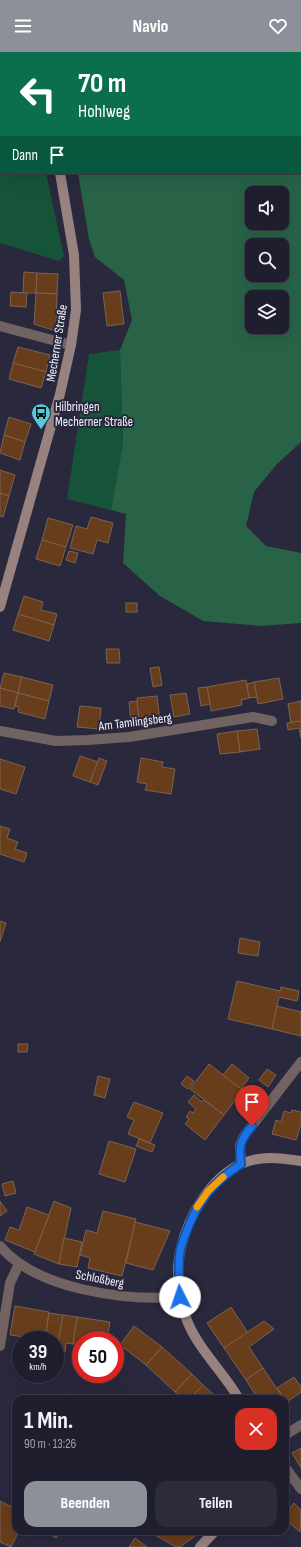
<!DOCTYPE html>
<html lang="de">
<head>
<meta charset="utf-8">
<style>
  :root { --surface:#1f1e2e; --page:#2c2b3a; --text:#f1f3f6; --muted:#a1a2aa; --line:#3c3c4a; --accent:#8c9099 }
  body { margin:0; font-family:"Sofia Sans Condensed",sans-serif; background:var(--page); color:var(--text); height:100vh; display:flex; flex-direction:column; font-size:15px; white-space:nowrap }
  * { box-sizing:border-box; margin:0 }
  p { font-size:13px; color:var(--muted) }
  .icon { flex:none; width:22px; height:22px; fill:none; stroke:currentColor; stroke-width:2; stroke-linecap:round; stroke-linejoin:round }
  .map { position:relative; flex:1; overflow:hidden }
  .drawer { position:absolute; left:12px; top:1343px; width:277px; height:140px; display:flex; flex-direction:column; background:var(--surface); border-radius:12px; box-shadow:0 4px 16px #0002,0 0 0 1px var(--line) }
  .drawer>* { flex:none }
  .banner { position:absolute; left:0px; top:0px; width:301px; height:122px; box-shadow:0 4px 16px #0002,0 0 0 1px var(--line); background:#0b6e4f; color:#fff; overflow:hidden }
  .tools { position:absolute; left:245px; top:134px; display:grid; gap:8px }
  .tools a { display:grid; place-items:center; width:44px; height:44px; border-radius:8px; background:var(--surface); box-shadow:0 4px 16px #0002,0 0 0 1px var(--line); font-size:20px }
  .speed { position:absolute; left:12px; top:1279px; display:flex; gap:8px; font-size:20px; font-weight:700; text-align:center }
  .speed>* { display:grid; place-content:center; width:52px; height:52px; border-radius:50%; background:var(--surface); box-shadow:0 4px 16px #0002,0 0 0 1px var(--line); line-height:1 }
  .speed small { font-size:10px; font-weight:400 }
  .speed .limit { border:6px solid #d22; background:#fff; color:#111 }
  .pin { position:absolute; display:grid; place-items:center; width:34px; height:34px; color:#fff; margin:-41px -17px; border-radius:50% 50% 50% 0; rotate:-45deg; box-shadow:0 0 4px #0007 }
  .pin .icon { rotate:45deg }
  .me { position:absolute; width:44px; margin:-22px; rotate:356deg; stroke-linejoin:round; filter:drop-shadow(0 0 3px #0008) }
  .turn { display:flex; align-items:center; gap:14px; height:84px; padding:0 12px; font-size:18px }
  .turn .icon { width:52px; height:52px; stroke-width:2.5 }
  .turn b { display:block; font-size:28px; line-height:34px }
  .then { display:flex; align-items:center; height:38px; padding:0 12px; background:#0003; gap:8px; font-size:15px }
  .round { display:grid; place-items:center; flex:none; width:42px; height:42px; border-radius:12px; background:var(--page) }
  .headline { display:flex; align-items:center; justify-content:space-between; height:68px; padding:0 12px }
  h1 { font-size:24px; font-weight:700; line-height:30px }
  .button { display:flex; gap:8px; margin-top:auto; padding:8px 12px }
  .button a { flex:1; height:46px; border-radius:12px; background:var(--accent); color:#fff; font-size:16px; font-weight:700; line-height:46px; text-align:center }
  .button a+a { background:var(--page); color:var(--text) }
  header { display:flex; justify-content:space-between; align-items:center; height:52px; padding:0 12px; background:var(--accent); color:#fff; font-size:18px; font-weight:700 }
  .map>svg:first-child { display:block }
  .green { fill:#16543a }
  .forest { fill:#286348; fill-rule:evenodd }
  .building { fill:#683d1b; stroke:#7a6353 }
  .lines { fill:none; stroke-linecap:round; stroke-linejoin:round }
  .street { stroke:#706361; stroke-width:10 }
  .secondary { stroke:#978280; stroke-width:10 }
  .route-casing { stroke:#114b97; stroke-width:10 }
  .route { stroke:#1a73e8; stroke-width:7 }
  .slow { stroke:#f59e0b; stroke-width:7 }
  .labels { text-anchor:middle; stroke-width:4; stroke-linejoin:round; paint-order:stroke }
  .street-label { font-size:13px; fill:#f3f3fe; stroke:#29283d }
  .poi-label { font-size:13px; fill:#f3f3fe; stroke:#29283d; text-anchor:start }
</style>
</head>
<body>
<header><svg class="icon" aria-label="menu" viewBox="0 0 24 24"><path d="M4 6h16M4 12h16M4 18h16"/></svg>Navio<svg class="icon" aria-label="heart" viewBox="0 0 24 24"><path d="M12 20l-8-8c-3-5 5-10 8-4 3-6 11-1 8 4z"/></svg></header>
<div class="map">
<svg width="301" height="1495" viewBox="0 0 301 1495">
  <rect width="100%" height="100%" fill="#29283d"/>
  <g class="green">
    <path d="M0,0L23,1H1V121H46L64,204L59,209L0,191Z"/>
    <path d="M120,298L123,391L111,458L67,447L89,302Z"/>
  </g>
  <path class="forest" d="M61,0H301V390L277,412L254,440L246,474L266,494L301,501V571L261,574L203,569L160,544L123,511L126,462L111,458L123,391L120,298L132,268L124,228L95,205L89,187L78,121H300V1ZM252,141H282V171H252ZM252,193H282V223H252ZM252,245H282V275H252Z"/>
  <g class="building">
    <path d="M24,220L37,221L36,241H23Z"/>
    <path d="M37,221L58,222L57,242L36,241Z"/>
    <path d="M120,239L124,272L107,274L103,241Z"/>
    <path d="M11,240L27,241L26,255L10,254Z"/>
    <path d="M36,241L57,242L56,279L34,272Z"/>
    <path d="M18,295L50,303L46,320L13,311Z"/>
    <path d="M13,311L46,320L41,336L9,327Z"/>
    <path d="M9,365L31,372L25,390L4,383Z"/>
    <path d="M4,383L25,390L20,408L0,401Z"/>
    <path d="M0,418L15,423L9,444L0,441Z"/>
    <path d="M0,441L9,444L3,465L0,464Z"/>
    <path d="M91,465L113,471L108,491L97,488L93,502L70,496L76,474L87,477Z"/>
    <path d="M48,466L73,473L66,495L42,488Z"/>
    <path d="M42,488L66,495L60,514L36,507Z"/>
    <path d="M69,499L78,501L75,511L66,508Z"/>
    <path d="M24,544L43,550L41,558L57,562L54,573L18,562Z"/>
    <rect x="126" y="551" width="11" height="9"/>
    <path d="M18,562L54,573L49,589L13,578Z"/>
    <path d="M106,597H119L120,611H107Z"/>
    <path d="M159,615L162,633L153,635L150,616Z"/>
    <path d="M4,621L22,625L18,641L0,636Z"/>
    <path d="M22,625L53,633L49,649L18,641Z"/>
    <path d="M279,626L283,647L258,652L254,630Z"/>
    <path d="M246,628L249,646L241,648L242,653L211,659L207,635Z"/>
    <path d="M254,630L257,645L249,646L247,632Z"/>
    <path d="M207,635L210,652L201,654L198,636Z"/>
    <path d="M0,636L18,641L14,657L0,654Z"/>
    <path d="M18,641L49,649L45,667L18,660L19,655L15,654Z"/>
    <path d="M186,641L190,662L174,665L170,643Z"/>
    <path d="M157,644L160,669L139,671L137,646Z"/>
    <path d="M137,649L139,667L131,668L129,650Z"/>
    <path d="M301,649V669L291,671L288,652Z"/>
    <path d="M80,654L101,656L99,677L77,675Z"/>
    <path d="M301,669V686L299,676L288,678L287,671Z"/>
    <path d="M257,677L260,697L240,700L237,679Z"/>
    <path d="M237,679L240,700L220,702L217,682Z"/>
    <path d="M80,704L98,710L90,730L73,724Z"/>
    <path d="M99,706L107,709L98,733L90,730Z"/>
    <path d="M141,706L163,710L162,715L175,717L171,742L145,738L147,732L137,730Z"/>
    <path d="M0,707L25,715L16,742L0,737Z"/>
    <path d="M0,774L10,777L7,786L18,790L15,797L27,801L24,810L0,802Z"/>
    <path d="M0,869L6,871L0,890Z"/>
    <path d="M240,886L260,890L258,904L238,901Z"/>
    <path d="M237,929L280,939L281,935L299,939L297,949L279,945L272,977L228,967Z"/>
    <path d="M277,954L301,960V984L272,977Z"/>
    <path d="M18,992H28L27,1000H18Z"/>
    <path d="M209,1012L243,1038L224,1063L190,1037Z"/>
    <path d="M232,1012L249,1026L241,1037L223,1023Z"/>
    <path d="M267,1017L276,1023L268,1035L259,1028Z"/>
    <path d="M98,1024L110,1027L105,1046L94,1043Z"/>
    <path d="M187,1024L194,1029L188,1037L181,1032Z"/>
    <path d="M194,1043L202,1050L204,1048L224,1063L205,1088L185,1072L189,1067L186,1065L190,1059L193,1061L196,1057L188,1050Z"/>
    <path d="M134,1050L163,1061L150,1091L128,1082L134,1068L127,1065Z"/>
    <path d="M292,1058L301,1060V1072L296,1088L272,1082L276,1068L281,1070L284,1059L291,1061Z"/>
    <path d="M139,1087L155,1093L152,1100L136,1094Z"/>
    <path d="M109,1089L136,1097L125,1130L99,1122Z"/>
    <path d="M13,1129L16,1141L5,1144L2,1132Z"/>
    <path d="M0,1149L7,1159L0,1164Z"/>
    <path d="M54,1149L71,1156L59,1212L34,1202Z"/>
    <path d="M27,1155L49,1163L35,1200L5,1188L10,1175L19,1178Z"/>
    <path d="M103,1159L136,1167L122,1224L88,1216L90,1206L80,1203L86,1178L97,1181Z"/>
    <path d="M135,1170L170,1179L153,1218L126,1211Z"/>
    <path d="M64,1186L82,1190L77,1215L59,1212Z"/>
    <path d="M15,1254L49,1260L45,1288H24L25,1285L10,1283Z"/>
    <path d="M231,1255L248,1281L224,1296L207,1271Z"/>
    <path d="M49,1261L63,1263L59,1290L55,1288H45Z"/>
    <path d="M63,1263L77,1265L73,1292L66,1291L65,1300L57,1299Z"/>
    <path d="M77,1265L110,1270L107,1288H81V1293L73,1292Z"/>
    <path d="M264,1269L274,1277L249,1295L263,1316L246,1328L224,1296Z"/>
    <path d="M134,1274L162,1295L146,1313L120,1293Z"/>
    <path d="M162,1295L192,1322L175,1340L146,1313Z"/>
    <path d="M263,1316L281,1343L275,1347H258L246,1328Z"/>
    <path d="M192,1322L203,1333L189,1347H183L175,1340Z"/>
    <path d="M294,1325L301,1335V1340L287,1350L277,1336Z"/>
    <path d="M203,1333L214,1343L210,1347H189Z"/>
    <path d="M301,1396V1416L292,1401Z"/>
    <path d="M0,1449L16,1457V1479H19L11,1495L0,1490Z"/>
    <path d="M294,1451L301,1458L300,1480L285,1467V1462Z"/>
    <path d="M45,1479H60L56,1486Z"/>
    <path d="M157,1479H198L199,1481L180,1495H176L155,1483Z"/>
    <path d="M135,1486L147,1495H129Z"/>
  </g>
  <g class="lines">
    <g class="street">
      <path d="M0,274L71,293"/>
      <path d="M0,679L56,689L88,688L129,685L253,665L272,669"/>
      <path d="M241,1112L240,1093L244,1084L301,1010"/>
      <path d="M0,1194C37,1238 126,1249 180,1245"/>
      <path d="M0,1294L10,1231L19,1212"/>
      <path d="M285,1383L301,1373"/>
      <path d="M285,1415L301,1437"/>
    </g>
    <g class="secondary">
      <path d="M41,0V1"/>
      <path d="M0,555L60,342L71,293L76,258L74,203L60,121"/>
      <path d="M239,1347C224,1321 200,1299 188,1271C179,1250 175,1218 181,1196C188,1165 211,1125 241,1112C260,1103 281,1106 301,1109"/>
      <path d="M200,1495L215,1479"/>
    </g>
  </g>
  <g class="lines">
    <defs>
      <path id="route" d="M180,1245C179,1230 178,1214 180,1199C181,1193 184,1187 186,1181C197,1150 213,1130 241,1112C238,1094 241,1087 252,1074"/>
    </defs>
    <use href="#route" class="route-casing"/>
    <use href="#route" class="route"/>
    <path class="slow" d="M197,1155L208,1139L223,1125"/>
  </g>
  <defs>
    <symbol id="bus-pin" viewBox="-11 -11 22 30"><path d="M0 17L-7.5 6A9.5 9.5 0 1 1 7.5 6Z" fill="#53cbdb" stroke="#29283d"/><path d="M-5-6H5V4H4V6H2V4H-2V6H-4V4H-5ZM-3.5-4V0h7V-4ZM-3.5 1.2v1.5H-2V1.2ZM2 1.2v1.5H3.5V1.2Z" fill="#111"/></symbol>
  </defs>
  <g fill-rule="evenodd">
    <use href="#bus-pin" x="30" y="350" width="22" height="30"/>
  </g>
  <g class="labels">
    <g class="street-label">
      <text transform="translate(56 291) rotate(-81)" y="5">Mecherner Straße</text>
      <text transform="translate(135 669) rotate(-7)" y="5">Am Tamlingsberg</text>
      <text transform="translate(100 1226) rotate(11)" y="5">Schloßberg</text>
    </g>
    <g class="poi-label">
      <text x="55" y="359">Hilbringen<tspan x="55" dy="15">Mecherner Straße</tspan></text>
    </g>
  </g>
</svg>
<div class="tools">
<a><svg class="icon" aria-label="sound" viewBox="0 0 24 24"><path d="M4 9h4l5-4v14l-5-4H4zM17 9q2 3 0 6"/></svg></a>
<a><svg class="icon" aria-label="search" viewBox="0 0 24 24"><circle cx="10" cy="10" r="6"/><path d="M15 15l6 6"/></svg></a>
<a><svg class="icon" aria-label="layers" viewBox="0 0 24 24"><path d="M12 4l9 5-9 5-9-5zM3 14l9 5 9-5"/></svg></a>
</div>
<div class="speed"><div>39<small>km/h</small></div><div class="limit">50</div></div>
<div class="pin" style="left:252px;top:1074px;background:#d93025"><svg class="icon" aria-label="arrive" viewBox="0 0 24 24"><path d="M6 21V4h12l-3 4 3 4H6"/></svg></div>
<svg class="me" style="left:180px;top:1245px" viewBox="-20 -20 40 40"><circle r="19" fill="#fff"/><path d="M0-13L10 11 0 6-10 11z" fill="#1a73e8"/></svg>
<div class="banner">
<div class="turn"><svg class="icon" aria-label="left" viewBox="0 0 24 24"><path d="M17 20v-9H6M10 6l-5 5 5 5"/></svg><div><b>70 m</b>Hohlweg</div></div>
<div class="then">Dann<svg class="icon" aria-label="arrive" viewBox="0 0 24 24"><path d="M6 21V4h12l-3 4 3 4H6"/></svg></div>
</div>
<section class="drawer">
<div class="headline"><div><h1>1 Min.</h1><p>90 m · 13:26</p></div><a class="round" style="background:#d93025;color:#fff"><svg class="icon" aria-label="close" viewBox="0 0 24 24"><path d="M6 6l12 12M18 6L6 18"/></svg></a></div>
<div class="button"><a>Beenden</a><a>Teilen</a></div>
</section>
</div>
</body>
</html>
